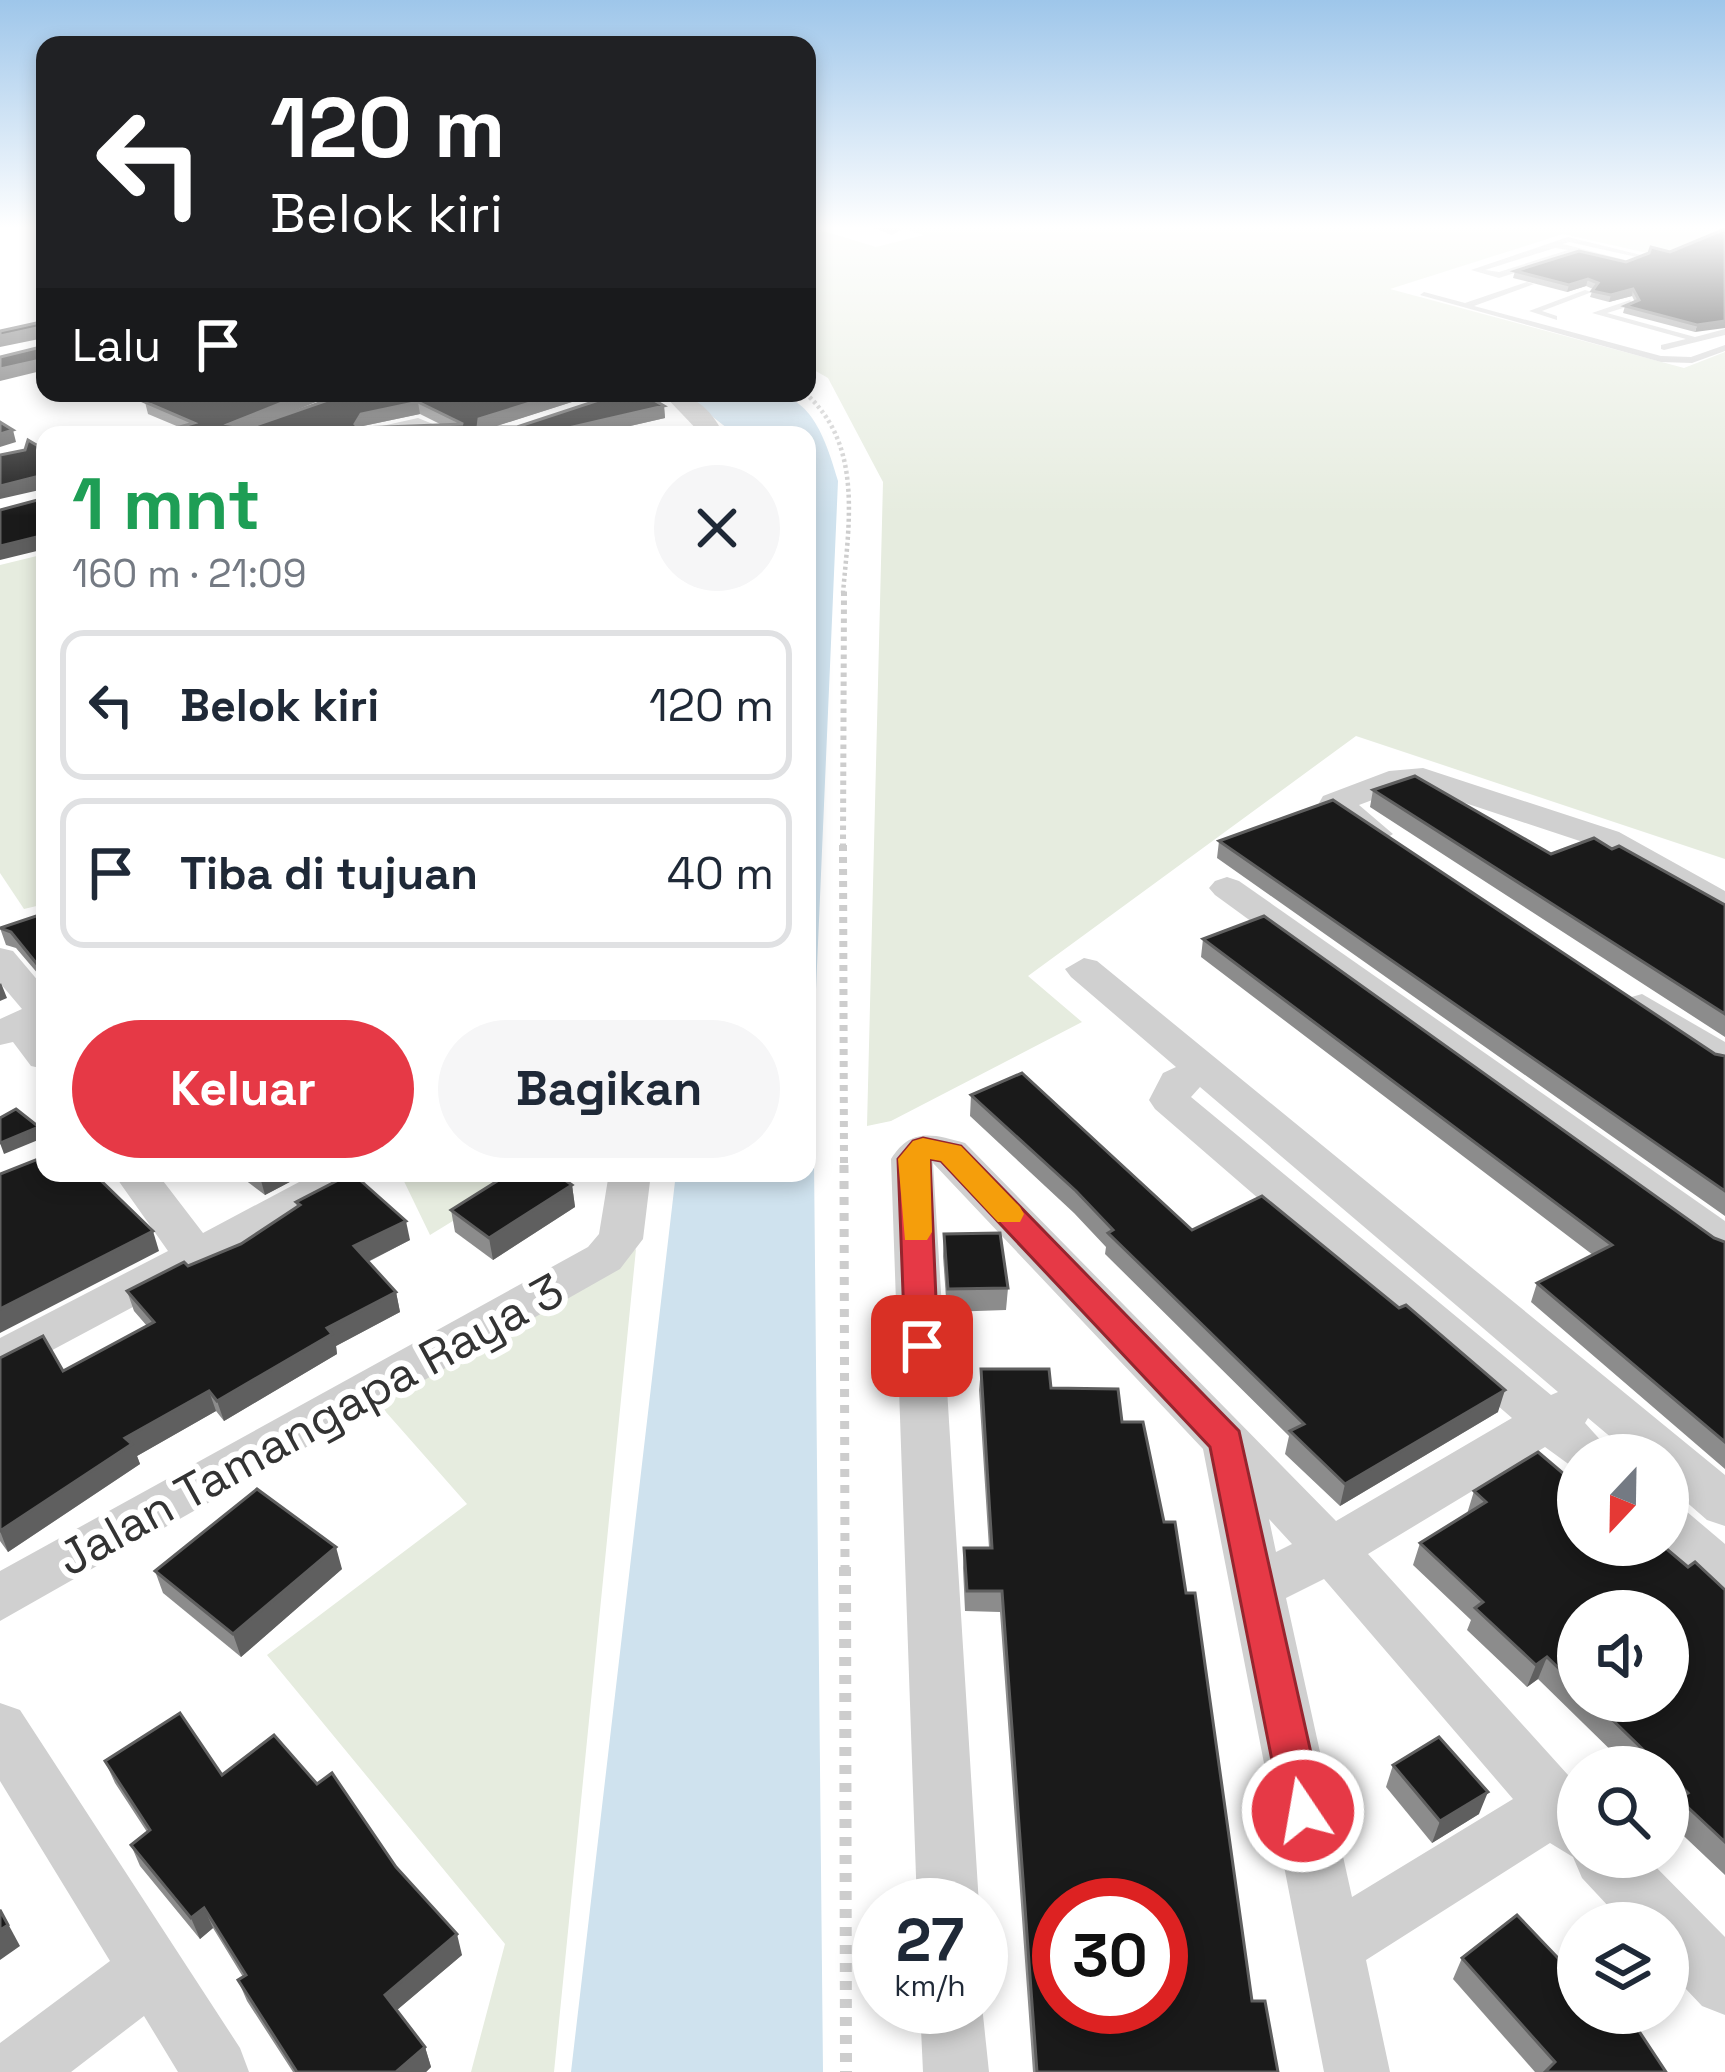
<!DOCTYPE html>
<html lang="id">
<head>
<meta charset="utf-8">
<style>
  :root { --surface:#fff; --page:#f6f6f7; --text:#1f2937; --muted:#747a83; --line:#e0e1e3; --accent:#e63946 }
  body { margin:0; font-family:"Space Grotesk",sans-serif; background:var(--page); color:var(--text); height:100vh; display:flex; flex-direction:column; font-size:45px; white-space:nowrap }
  * { box-sizing:border-box; margin:0 }
  p { font-size:39px; color:var(--muted) }
  .icon { flex:none; width:66px; height:66px; fill:none; stroke:currentColor; stroke-width:2; stroke-linecap:round; stroke-linejoin:round }
  .map { position:relative; flex:1; overflow:hidden }
  .drawer { position:absolute; left:36px; top:426px; width:780px; height:756px; display:flex; flex-direction:column; background:var(--surface); border-radius:24px; box-shadow:0 6px 18px #0003 }
  .drawer>* { flex:none }
  .guide { position:absolute; left:36px; top:36px; width:780px; height:366px; border-radius:24px; box-shadow:0 6px 18px #0003; background:#202124; color:#fff; overflow:hidden }
  .needle { width:78px; rotate:202deg }
  .buttons { position:absolute; left:1557px; top:1434px; display:grid; gap:24px }
  .buttons a { display:grid; place-items:center; width:132px; height:132px; border-radius:50%; background:var(--surface); box-shadow:0 6px 18px #0003; font-size:60px }
  .speed { position:absolute; left:852px; top:1878px; display:flex; gap:24px; font-size:60px; font-weight:700; text-align:center }
  .speed>* { display:grid; place-content:center; width:156px; height:156px; border-radius:50%; background:var(--surface); box-shadow:0 6px 18px #0003; line-height:1 }
  .speed small { font-size:30px; font-weight:400 }
  .speed .limit { border:18px solid #d22; background:#fff; color:#111 }
  .pin { position:absolute; display:grid; place-items:center; width:102px; height:102px; color:#fff; margin:-51px; border-radius:24px; box-shadow:0 6px 18px #0006 }
  .me { position:absolute; width:132px; margin:-66px; rotate:348deg; stroke-linejoin:round; filter:drop-shadow(0 0 9px #0008) }
  .turn { display:flex; align-items:center; gap:42px; height:252px; padding:0 36px; font-size:54px }
  .turn .icon { width:156px; height:156px; stroke-width:2.5 }
  .turn b { display:block; font-size:84px; line-height:102px }
  .then { display:flex; align-items:center; height:114px; padding:0 36px; background:#0003; gap:24px; font-size:45px }
  .round { display:grid; place-items:center; flex:none; width:126px; height:126px; border-radius:63px; background:var(--page) }
  .overview { display:flex; align-items:center; justify-content:space-between; height:204px; padding:0 36px }
  h1 { font-size:72px; font-weight:800; line-height:90px; color:#1e9e55 }
  .action { display:flex; gap:24px; margin-top:auto; padding:24px 36px }
  .action a { flex:1; height:138px; border-radius:72px; background:var(--accent); color:#fff; font-size:48px; font-weight:800; line-height:138px; text-align:center }
  .action a+a { background:var(--page); color:var(--text) }
  ul { padding:0; list-style:none }
  li { display:flex; align-items:center; gap:36px; height:150px; margin:0 24px 18px; padding:0 12px; border:6px solid var(--line); border-radius:24px }
  li div { flex:1 }
  li b { display:block; font-size:45px }
  li em { font-style:normal }
  .map>svg:first-child { display:block }
  .green { fill:#e6ecdf }
  .water { fill:#cfe2ee }
  .lines { fill:none; stroke-linecap:round; stroke-linejoin:round }
  .path-far4 { stroke:#cdcdcd; stroke-width:4.5; stroke-dasharray:3 3; stroke-linecap:butt }
  .path-far3 { stroke:#cdcdcd; stroke-width:6; stroke-dasharray:4.5 4.5; stroke-linecap:butt }
  .path-far2 { stroke:#cdcdcd; stroke-width:8; stroke-dasharray:6 6; stroke-linecap:butt }
  .path-far1 { stroke:#cdcdcd; stroke-width:9; stroke-dasharray:8 8; stroke-linecap:butt }
  .path { stroke:#cdcdcd; stroke-width:12; stroke-dasharray:9 9; stroke-linecap:butt }
  .service { fill:#d0d0d0; fill-rule:evenodd }
  .minor { fill:#d0d0d0; fill-rule:evenodd }
  .wall { fill:#8c8c8c; fill-rule:evenodd }
  .shaded-wall { fill:#5f5f5f }
  .building { fill:#1a1a1a; stroke:#5f5f5f; stroke-width:3; fill-rule:evenodd }
  .route { fill:#e63946; stroke:#96252e; stroke-width:3 }
  .slow { fill:#f59e0b }
  .labels { text-anchor:middle; stroke-width:12; stroke-linejoin:round; paint-order:stroke }
  .near-street-label { font-size:48px; fill:#333; stroke:#fff }
</style>
</head>
<body>
<div class="map">
<svg width="1725" height="2072" viewBox="0 0 1725 2072">
  <rect width="100%" height="100%" fill="#fff"/>
  <g class="green">
    <path d="M807,226L876,247L924,235L895,226H1725L1665,257L1563,234L1390,289L1684,368L1725,352V859L1356,736L1028,976L1082,1022L891,1121L867,1126L883,482L828,378L807,366Z"/>
    <path d="M45,554V904L24,909L0,873V565Z"/>
    <path d="M400,1173H526L528,1175L430,1235Z"/>
    <path d="M636,1249L554,2072H471L505,1944L267,1655L467,1504L378,1403Z"/>
  </g>
  <path class="water" d="M682,393C779,393 808,373 838,481L813,1059L823,2072H571L676,1173H807V435H736Z"/>
  <g class="lines">
    <path class="path-far4" d="M805,393C863,444 849,522 843,593"/>
    <path class="path-far3" d="M843,848L844,590"/>
    <path class="path-far2" d="M843,845L844,1168"/>
    <path class="path-far1" d="M844,1165L845,1570"/>
    <path class="path" d="M845,1567L846,2072"/>
    <g class="service">
      <path d="M1568,237L1645,256L1641,258L1569,242L1563,244L1629,261L1625,264L1577,253L1499,278L1471,270ZM1555,248L1568,250L1499,272L1485,270Z"/>
      <path d="M1527,282L1534,284L1474,306L1661,356L1691,357L1725,345V351L1692,363L1661,362L1420,295L1424,292L1465,303Z"/>
      <path d="M1585,290L1592,292L1542,311L1557,316V320L1529,311Z"/>
      <path d="M1630,300L1633,305L1607,313L1695,337L1725,329V335L1664,350L1661,349V345L1686,339L1592,313Z"/>
    </g>
    <g class="minor">
      <path d="M868,226H896L901,230L892,235Z"/>
      <path d="M662,393C693,393 710,407 724,435H702Z"/>
      <path d="M418,418L460,435H361L364,430Z"/>
      <path d="M1423,768L1619,832L1725,891V917L1595,846L1420,788H1404L1359,805L1393,834L1376,844L1364,841L1319,803L1323,796L1389,771Z"/>
      <path d="M1227,877L1239,881L1725,1221V1259L1709,1254L1215,895L1209,888L1215,881Z"/>
      <path d="M0,948L13,951L45,989V1069L31,1066L13,1042L0,1045V1019L22,1009L0,983Z"/>
      <path d="M1084,958L1097,961L1725,1475V1526L1707,1520L1668,1486V1455H1632L1588,1418L1585,1423L1614,1455H1578V1471L1545,1447L1368,1554L1578,1786V1857H1646L1725,1937V2015L1702,2006L1668,1970V1923H1624L1582,1878L1573,1857L1550,1843L1366,1960L1390,2072H1324L1203,1449L933,1163L979,1905H917L891,1159C911,1127 933,1134 965,1143L1336,1521L1512,1418L1155,1109L1149,1100L1163,1073L1176,1067L1071,977L1065,969ZM1200,1087L1558,1392L1551,1395L1191,1097ZM1269,1519L1292,1544L1276,1552ZM1324,1579L1513,1799L1352,1897L1286,1598Z"/>
      <path d="M1642,994L1725,1042V1072L1628,1014L1623,1006L1628,998Z"/>
      <path d="M113,1173H157L203,1233L316,1173H371L365,1183L0,1378V1338L168,1251Z"/>
      <path d="M609,1173H651L643,1239L620,1269L0,1621V1571L588,1247L599,1234Z"/>
      <path d="M1668,1504L1686,1511L1725,1544V1600L1706,1593L1654,1545H1668Z"/>
      <path d="M0,1703L20,1710L240,2048L249,2072H178L144,2016L71,2072H0V2043L110,1961L0,1781Z"/>
      <path d="M981,1996L989,2072H923L920,2007H981Z"/>
    </g>
  </g>
  <g class="wall">
    <path d="M1725,229L1695,332L1623,313L1625,306L1635,302L1632,296L1609,302L1590,297L1593,289L1586,286L1567,292L1513,278L1515,271L1626,262L1670,252Z"/>
    <path d="M338,393L269,421L398,398L415,393H600L493,427H517L664,406L665,418L591,435H151L179,427L148,414L145,402ZM420,414L442,425L362,428L363,426Z"/>
    <path d="M1373,790L1551,854L1612,849L1725,905V1037L1370,807Z"/>
    <path d="M1219,841L1715,1054L1725,1056V1216L1217,858Z"/>
    <path d="M45,913V982L16,948L6,945L0,928Z"/>
    <path d="M1203,939L1714,1238L1725,1242V1469L1531,1302L1537,1283L1593,1255L1201,957Z"/>
    <path d="M971,1095L1192,1230L1498,1412L1340,1506L1285,1454L1289,1436L1105,1254L1106,1247L1074,1213L970,1116Z"/>
    <path d="M236,1173H302L303,1175L265,1195Z"/>
    <path d="M572,1185L575,1207L493,1260L455,1232L451,1210Z"/>
    <path d="M296,1202L410,1240L368,1262L396,1292L400,1312L336,1346L337,1354L224,1421L216,1411L137,1456L140,1464L8,1552L0,1541V1358L63,1371L147,1326L134,1311L127,1291L241,1244L297,1207Z"/>
    <path d="M944,1234L1008,1288L1006,1310L947,1312L943,1256Z"/>
    <path d="M981,1369L1051,1388L1122,1422L1252,2001L1278,2072H1033L1000,1612L965,1611L963,1568L964,1548H989L979,1390Z"/>
    <path d="M1474,1491L1578,1545L1688,1567L1725,1590V1875L1668,1821L1673,1811L1668,1807V1767H1628L1538,1679L1527,1687L1467,1630L1471,1620L1413,1565L1420,1543L1467,1514ZM1578,1611L1668,1701H1578Z"/>
    <path d="M342,1569L241,1657L163,1593L155,1571Z"/>
    <path d="M105,1761L317,1784L396,1867L462,1955L397,2010L425,2047L431,2067L426,2072H293L247,2001L238,1980L243,1977L213,1928L200,1939L140,1866L131,1845L147,1832L115,1783Z"/>
    <path d="M1393,1765L1479,1814L1432,1843L1386,1787Z"/>
    <path d="M1462,1958L1666,2072H1535L1453,1979Z"/>
  </g>
  <g class="shaded-wall">
    <path d="M1588,279L1586,286L1567,292L1569,285Z"/>
    <path d="M1633,289L1632,296L1609,302L1611,295Z"/>
    <path d="M1725,321V328L1695,332L1697,325Z"/>
    <path d="M41,327L44,338L0,347V336Z"/>
    <path d="M45,359V370L0,381V369Z"/>
    <path d="M307,393H338L234,435L229,424Z"/>
    <path d="M562,393H600L481,431L478,427L479,419Z"/>
    <path d="M418,402L420,414L363,426L356,435L355,424L361,414Z"/>
    <path d="M664,406L665,418L591,435H538Z"/>
    <path d="M13,430L16,442L0,447V434Z"/>
    <path d="M40,476L44,489L0,499V486Z"/>
    <path d="M45,535V549L0,560V546Z"/>
    <path d="M1,983L7,998L0,1001V984Z"/>
    <path d="M39,1127L43,1138L4,1154L0,1143Z"/>
    <path d="M268,1173H302L303,1175L265,1195L260,1177Z"/>
    <path d="M572,1185L575,1207L493,1260L489,1238Z"/>
    <path d="M406,1221L410,1240L359,1266L354,1246Z"/>
    <path d="M153,1231L159,1251L0,1333V1309Z"/>
    <path d="M396,1292L400,1312L336,1346L337,1354L224,1421L217,1401L327,1328Z"/>
    <path d="M1505,1390L1498,1412L1340,1506L1345,1484Z"/>
    <path d="M209,1391L216,1411L137,1456L140,1464L8,1552L0,1531L125,1438Z"/>
    <path d="M336,1547L342,1569L241,1657L233,1634Z"/>
    <path d="M1547,1657L1538,1679L1527,1687L1536,1665Z"/>
    <path d="M1488,1792L1479,1814L1432,1843L1440,1821Z"/>
    <path d="M204,1908L213,1928L200,1939L191,1918Z"/>
    <path d="M0,1909L20,1946L0,1960Z"/>
    <path d="M457,1934L462,1955L391,2015L385,1995Z"/>
    <path d="M425,2047L431,2067L426,2072H396Z"/>
  </g>
  <g class="building">
    <path d="M1725,229V321L1697,325L1625,306L1639,300L1633,289L1611,295L1592,291L1598,283L1588,279L1569,285L1515,271L1579,251L1626,262L1649,253L1651,247L1670,252Z"/>
    <path d="M45,321V330L41,327L0,336V331Z"/>
    <path d="M45,346V359L0,369V357Z"/>
    <path d="M178,393H307L229,424L250,427L348,393H377L398,398L415,393H562L479,419L478,427H517L620,393H642L664,406L538,435H151L194,423L145,402ZM418,402L463,424L359,428L355,424L361,414Z"/>
    <path d="M0,422L13,430L0,434Z"/>
    <path d="M28,440L45,450V480L40,476L0,486V455L25,450Z"/>
    <path d="M45,498V535L0,546V510Z"/>
    <path d="M1415,776L1551,854L1594,838L1612,849L1619,846L1725,905V1014L1373,790Z"/>
    <path d="M1333,800L1715,1054L1725,1056V1191L1219,841Z"/>
    <path d="M45,913V974L11,932L0,928Z"/>
    <path d="M1264,916L1714,1238L1725,1242V1442L1537,1283L1612,1245L1203,939Z"/>
    <path d="M1022,1073L1192,1230L1262,1196L1399,1308L1406,1305L1505,1390L1345,1484L1290,1431L1304,1424L1108,1233L1113,1230L1076,1191L971,1095Z"/>
    <path d="M16,1109L39,1127L0,1143V1118Z"/>
    <path d="M43,1123L45,1126V1173H93L153,1231L0,1309V1174L41,1158Z"/>
    <path d="M352,1173L406,1221L354,1246L396,1292L327,1328L332,1334L217,1401L209,1391L125,1438L132,1444L0,1531V1358L43,1336L63,1371L154,1322L127,1291L184,1262L188,1266L241,1244L300,1205L296,1202Z"/>
    <path d="M510,1173H555L572,1185L489,1238L451,1210Z"/>
    <path d="M1000,1233L1008,1288L948,1289L944,1234Z"/>
    <path d="M981,1369H1049L1051,1388L1118,1389L1122,1422H1143L1164,1522H1175L1186,1593H1195L1252,2001H1265L1278,2072H1037L1002,1591H967L964,1548H992ZM1059,1905H1161V2007H1059Z"/>
    <path d="M1538,1452L1578,1486V1545H1662L1688,1567L1695,1562L1725,1590V1842L1679,1799L1688,1793L1668,1774V1767H1661L1593,1701H1668V1611H1578V1687L1547,1657L1536,1665L1475,1608L1483,1602L1420,1543L1486,1502L1474,1491Z"/>
    <path d="M257,1489L336,1547L233,1634L155,1571Z"/>
    <path d="M180,1713L222,1775L274,1735L317,1784L332,1773L396,1867L457,1934L385,1995L425,2047L396,2072H297L238,1980L246,1975L204,1908L191,1918L131,1845L150,1830L105,1761Z"/>
    <path d="M1439,1737L1488,1792L1440,1821L1393,1765Z"/>
    <path d="M0,1910L8,1925L0,1930Z"/>
    <path d="M1517,1915L1578,1979V2013H1627L1666,2072H1545L1555,2062L1462,1958Z"/>
  </g>
  <linearGradient id="sky" x2="0" y2="1"><stop stop-color="#9ec6ea"/><stop offset="0.44" stop-color="#fff"/><stop offset="1" stop-color="#fff" stop-opacity="0"/></linearGradient>
  <rect width="1725" height="516" fill="url(#sky)"/>
  <path class="route" d="M923,1138L961,1146L1239,1431L1324,1811L1318,1825L1303,1831L1288,1825L1282,1811L1210,1447L941,1161L930,1159L938,1346L922,1358L910,1354L905,1346L898,1159L913,1141Z"/>
  <path class="slow" d="M923,1138L961,1146L1020,1207L1024,1214L1020,1222H998L941,1161L930,1159L932,1232L927,1240H905L898,1159L913,1141Z"/>
  <g class="labels">
    <g class="near-street-label">
      <text transform="translate(310 1424) rotate(-29)" y="17">Jalan Tamangapa Raya 3</text>
    </g>
  </g>
</svg>
<div class="buttons">
<a><svg class="needle" viewBox="-14 -14 28 28"><path d="M0-13l5 13h-10z" fill="#e53935"/><path d="M0 13l5-13h-10z" fill="#747a83"/></svg></a>
<a><svg class="icon" aria-label="sound" viewBox="0 0 24 24"><path d="M4 9h4l5-4v14l-5-4H4zM17 9q2 3 0 6"/></svg></a>
<a><svg class="icon" aria-label="search" viewBox="0 0 24 24"><circle cx="10" cy="10" r="6"/><path d="M15 15l6 6"/></svg></a>
<a><svg class="icon" aria-label="layers" viewBox="0 0 24 24"><path d="M12 4l9 5-9 5-9-5zM3 14l9 5 9-5"/></svg></a>
</div>
<div class="speed"><div>27<small>km/h</small></div><div class="limit">30</div></div>
<div class="pin" style="left:922px;top:1346px;background:#d93025"><svg class="icon" aria-label="arrive" viewBox="0 0 24 24"><path d="M6 21V4h12l-3 4 3 4H6"/></svg></div>
<svg class="me" style="left:1303px;top:1811px" viewBox="-20 -20 40 40"><circle r="17" fill="#e63946" stroke="#fff" stroke-width="3"/><path d="M0-11L8 9 0 5-8 9z" fill="#fff"/></svg>
<div class="guide">
<div class="turn"><svg class="icon" aria-label="left" viewBox="0 0 24 24"><path d="M17 20v-9H6M10 6l-5 5 5 5"/></svg><div><b>120 m</b>Belok kiri</div></div>
<div class="then">Lalu<svg class="icon" aria-label="arrive" viewBox="0 0 24 24"><path d="M6 21V4h12l-3 4 3 4H6"/></svg></div>
</div>
<section class="drawer">
<div class="overview"><div><h1>1 mnt</h1><p>160 m · 21:09</p></div><a class="round"><svg class="icon" aria-label="close" viewBox="0 0 24 24"><path d="M6 6l12 12M18 6L6 18"/></svg></a></div>
<ul>
<li><svg class="icon" aria-label="left" viewBox="0 0 24 24"><path d="M17 20v-9H6M10 6l-5 5 5 5"/></svg><div><b>Belok kiri</b></div><em>120 m</em></li>
<li><svg class="icon" aria-label="arrive" viewBox="0 0 24 24"><path d="M6 21V4h12l-3 4 3 4H6"/></svg><div><b>Tiba di tujuan</b></div><em>40 m</em></li>
</ul>
<div class="action"><a>Keluar</a><a>Bagikan</a></div>
</section>
</div>
</body>
</html>
